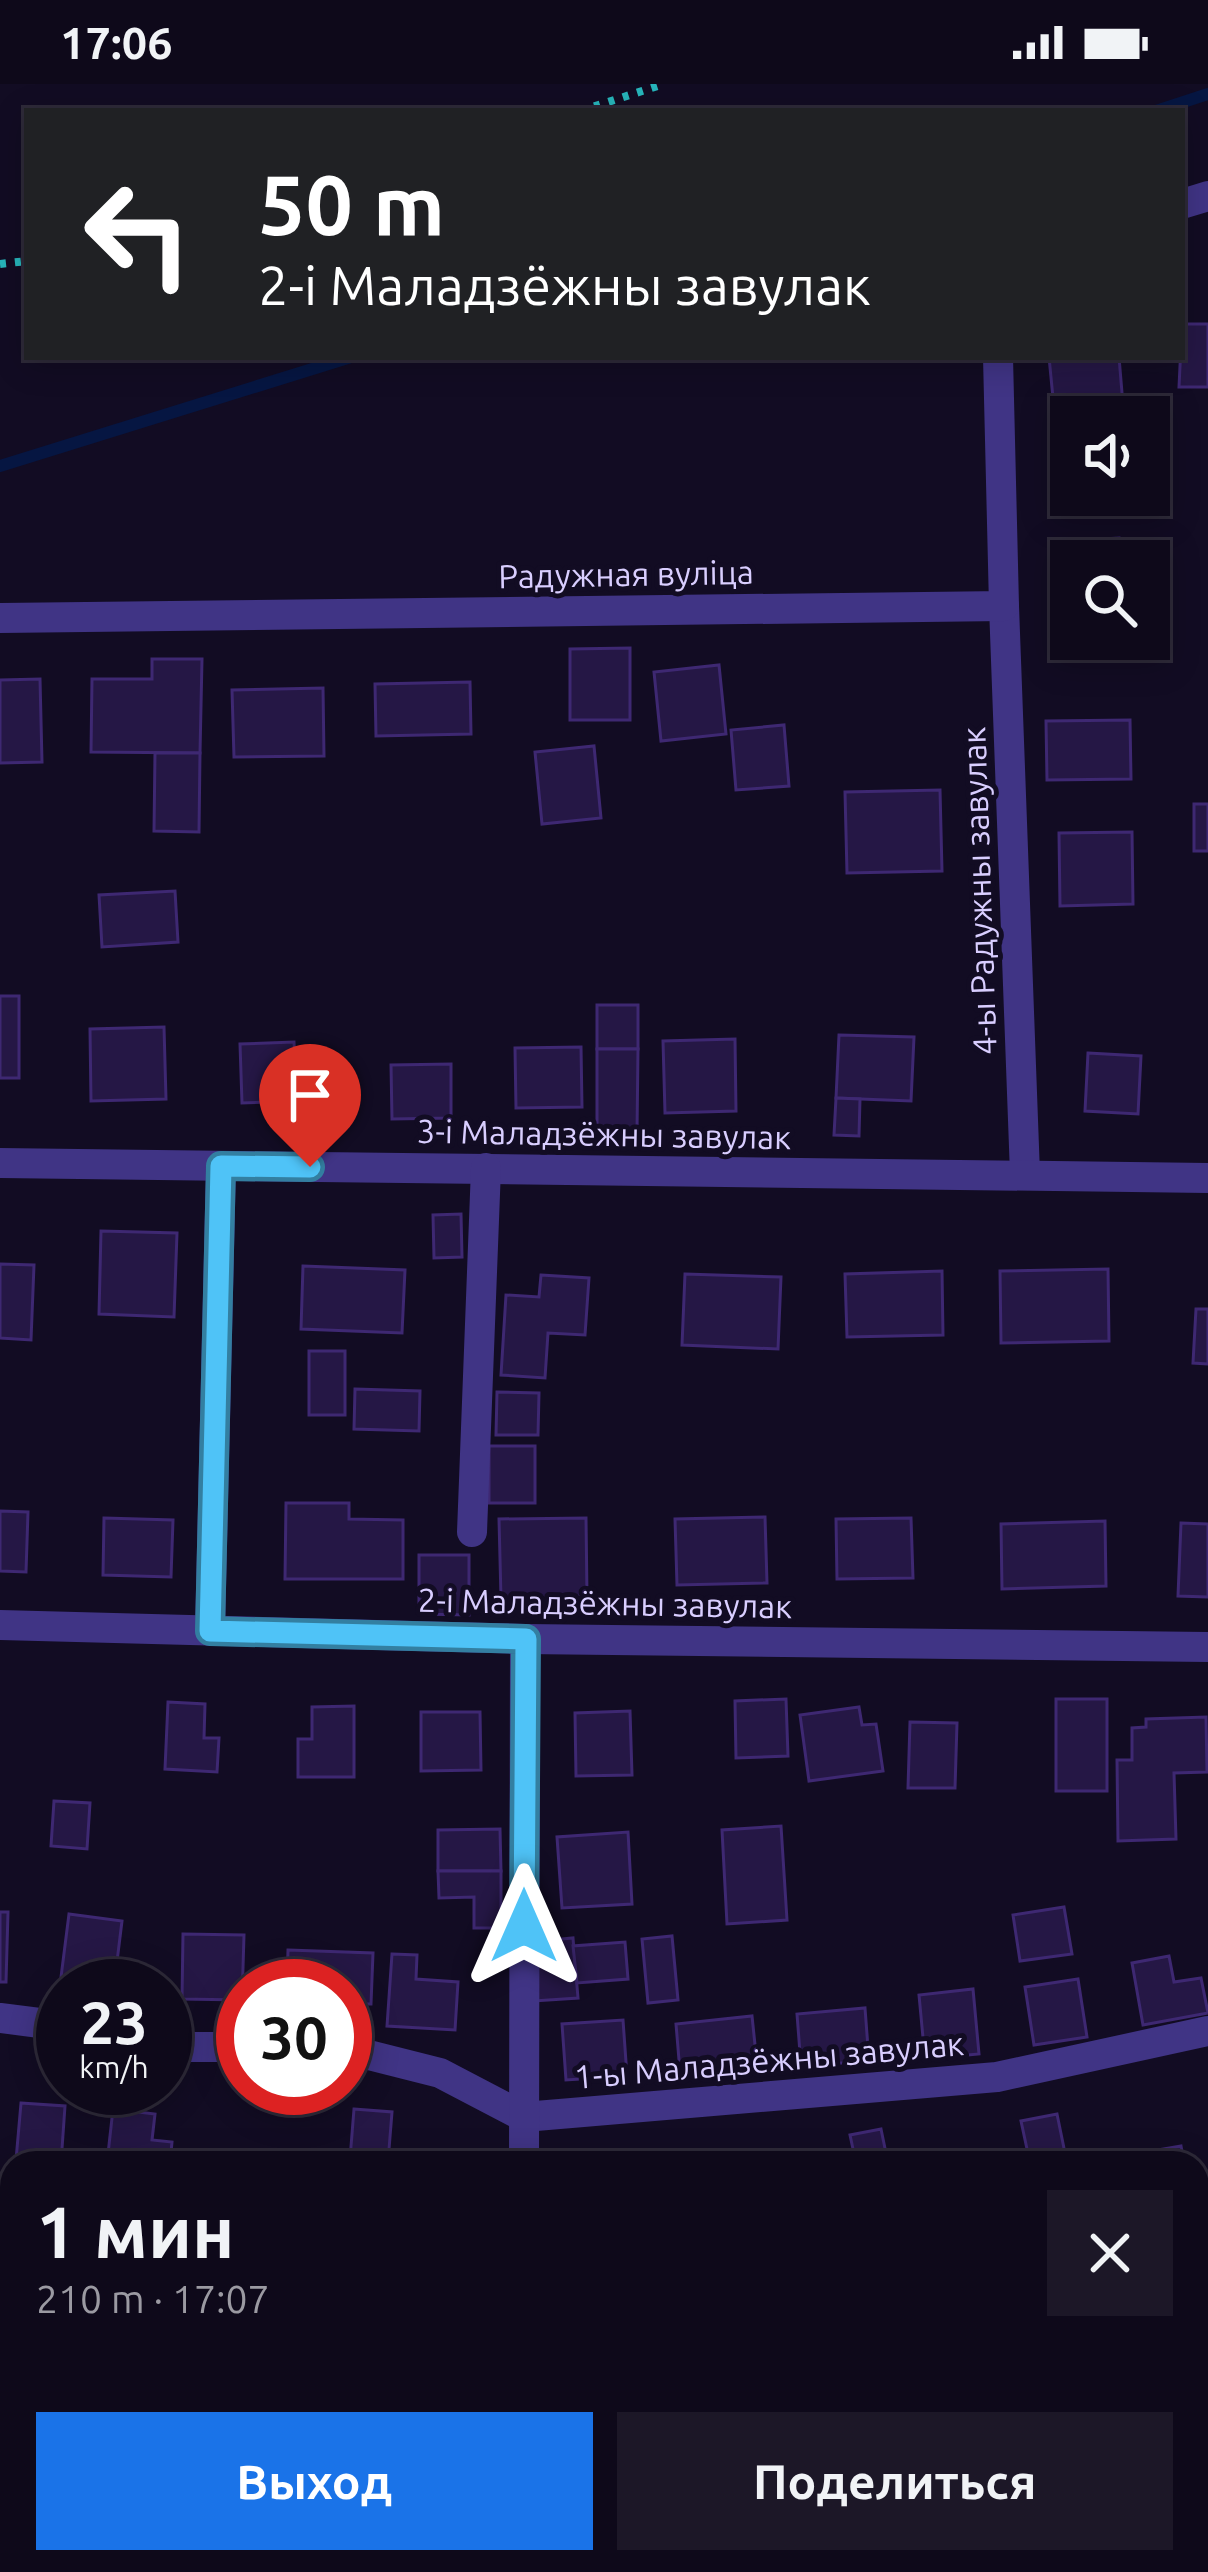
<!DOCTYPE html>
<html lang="ru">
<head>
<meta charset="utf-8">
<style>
  :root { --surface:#0e091a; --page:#1c1727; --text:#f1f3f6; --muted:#9b9aa2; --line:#2e2a39; --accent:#1a73e8 }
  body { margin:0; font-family:Ubuntu,sans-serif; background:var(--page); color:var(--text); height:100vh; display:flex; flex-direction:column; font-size:45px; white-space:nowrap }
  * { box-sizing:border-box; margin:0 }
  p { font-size:39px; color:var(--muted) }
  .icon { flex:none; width:66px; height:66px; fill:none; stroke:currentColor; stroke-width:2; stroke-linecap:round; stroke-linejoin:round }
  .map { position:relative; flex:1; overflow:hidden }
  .drawer { position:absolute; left:0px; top:2067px; width:1209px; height:423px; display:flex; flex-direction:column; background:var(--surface); border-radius:36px 36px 0 0; box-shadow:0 6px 30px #0003,0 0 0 3px var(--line) }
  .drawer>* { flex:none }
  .banner { position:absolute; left:24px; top:24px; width:1161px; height:252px; border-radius:0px; box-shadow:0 6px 30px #0003,0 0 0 3px var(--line); background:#202124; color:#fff; overflow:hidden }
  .tools { position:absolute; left:1050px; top:312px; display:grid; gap:24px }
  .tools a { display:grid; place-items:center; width:120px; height:120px; border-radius:0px; background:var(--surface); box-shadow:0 6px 30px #0003,0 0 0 3px var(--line); font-size:60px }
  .speed { position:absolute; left:36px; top:1875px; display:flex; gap:24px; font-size:60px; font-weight:700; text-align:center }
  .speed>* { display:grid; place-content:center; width:156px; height:156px; border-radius:50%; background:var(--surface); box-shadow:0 6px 30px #0003,0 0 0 3px var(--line); line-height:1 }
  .speed small { font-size:30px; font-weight:400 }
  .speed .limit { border:18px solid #d22; background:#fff; color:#111 }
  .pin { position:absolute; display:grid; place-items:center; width:102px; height:102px; color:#fff; margin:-123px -51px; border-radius:50% 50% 50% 0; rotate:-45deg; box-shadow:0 0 12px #0007 }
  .pin .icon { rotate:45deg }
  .me { position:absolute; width:132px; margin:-66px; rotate:0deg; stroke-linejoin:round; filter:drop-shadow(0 0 9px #0008) }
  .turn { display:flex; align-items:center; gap:42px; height:252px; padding:0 36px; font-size:54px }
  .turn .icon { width:156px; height:156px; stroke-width:2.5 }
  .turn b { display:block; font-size:84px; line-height:102px }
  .round { display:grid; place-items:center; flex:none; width:126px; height:126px; border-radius:0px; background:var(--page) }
  .headline { display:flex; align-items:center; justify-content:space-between; height:204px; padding:0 36px }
  h1 { font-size:72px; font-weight:600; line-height:90px }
  .button { display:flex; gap:24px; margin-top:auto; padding:24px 36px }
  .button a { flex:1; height:138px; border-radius:0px; background:var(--accent); color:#fff; font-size:48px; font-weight:600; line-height:138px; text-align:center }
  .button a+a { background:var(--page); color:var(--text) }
  .status { display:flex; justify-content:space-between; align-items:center; height:84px; padding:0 60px; background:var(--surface); direction:ltr }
  .status svg { height:33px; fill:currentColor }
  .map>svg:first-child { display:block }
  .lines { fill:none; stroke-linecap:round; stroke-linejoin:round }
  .stream { stroke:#061642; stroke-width:12 }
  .building { fill:#251745; stroke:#3e2872; stroke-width:3 }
  .path { stroke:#27b5bb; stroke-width:8; stroke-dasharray:6 9; stroke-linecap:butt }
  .minor { stroke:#403485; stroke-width:30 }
  .route-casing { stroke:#337fa1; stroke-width:30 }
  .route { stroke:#4fc3f7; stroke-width:21 }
  .labels { text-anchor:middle; stroke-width:10; stroke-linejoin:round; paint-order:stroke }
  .street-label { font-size:33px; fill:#d9ceff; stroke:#120c23 }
</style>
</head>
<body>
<div class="status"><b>17:06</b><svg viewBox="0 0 49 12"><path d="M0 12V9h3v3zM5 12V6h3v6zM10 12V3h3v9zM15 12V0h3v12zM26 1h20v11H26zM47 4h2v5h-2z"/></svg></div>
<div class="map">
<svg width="1208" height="2488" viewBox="0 0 1208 2488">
  <rect width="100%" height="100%" fill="#120c23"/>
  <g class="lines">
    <g class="stream">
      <path d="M1156,27L1208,10"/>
      <path d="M0,382L351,273"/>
    </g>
  </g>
  <g class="building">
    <path d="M1182,240H1208V303H1179Z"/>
    <path d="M1049,273H1097V276L1119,273L1124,333H1071V353L1057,355Z"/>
    <path d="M1119,454L1120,477H1071V550H1061L1058,500H1067L1064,457Z"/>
    <path d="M630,564V636H570V565Z"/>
    <path d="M152,575H202L200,669L91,668L92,595H152Z"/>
    <path d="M719,581L726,650L661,657L654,588Z"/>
    <path d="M40,595L42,678L0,679V596Z"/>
    <path d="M470,598L471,650L376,652L375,600Z"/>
    <path d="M323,604L324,672L234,673L232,606Z"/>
    <path d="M1130,636L1131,695L1047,696L1046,637Z"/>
    <path d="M784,641L789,702L736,706L731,646Z"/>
    <path d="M594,662L601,734L542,740L535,668Z"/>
    <path d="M155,669H200L199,748L154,747Z"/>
    <path d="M940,706L942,787L847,789L845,708Z"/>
    <rect x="1194" y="720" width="14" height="47"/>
    <path d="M1132,748L1133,820L1060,822L1059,749Z"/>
    <path d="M175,807L178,858L102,863L99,811Z"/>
    <rect x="0" y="912" width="19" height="82"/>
    <rect x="597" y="921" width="41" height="44"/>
    <path d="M164,943L166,1015L91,1017L90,945Z"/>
    <path d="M839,951L914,953L911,1017L836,1014Z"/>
    <path d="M735,955L736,1027L665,1029L663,957Z"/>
    <path d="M294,958L297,1017L242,1019L240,960Z"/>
    <path d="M581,963L582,1023L516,1024L515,964Z"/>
    <path d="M597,965H638L637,1049H597Z"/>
    <path d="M1088,969L1141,972L1138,1030L1085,1027Z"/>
    <path d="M451,980V1034L392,1035L391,981Z"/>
    <path d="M836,1014L860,1015L859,1052L834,1051Z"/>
    <path d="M461,1130L462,1173L434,1174L433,1131Z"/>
    <path d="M101,1147L177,1149L174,1233L99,1230Z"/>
    <path d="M0,1180L34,1181L31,1256L0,1254Z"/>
    <path d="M303,1182L405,1186L402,1249L301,1245Z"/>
    <path d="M1108,1185L1109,1257L1001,1259L1000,1187Z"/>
    <path d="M942,1187L943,1251L847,1253L845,1190Z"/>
    <path d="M685,1190L781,1193L778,1265L682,1261Z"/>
    <path d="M541,1191L589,1194L585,1251L548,1249L545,1294L501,1291L506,1211L539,1213Z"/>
    <path d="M1196,1225H1208V1280L1193,1279Z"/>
    <rect x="309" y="1267" width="36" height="64"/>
    <path d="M355,1305L420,1307L419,1347L354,1345Z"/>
    <path d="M497,1308L539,1309L538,1351H496Z"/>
    <rect x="489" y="1362" width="46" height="57"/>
    <path d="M286,1419H349V1435L403,1436V1495H285Z"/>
    <path d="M0,1427L28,1428L26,1488L0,1487Z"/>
    <path d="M765,1433L767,1499L677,1501L675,1435Z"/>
    <path d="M104,1434L173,1436L171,1493L103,1491Z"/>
    <path d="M586,1434L587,1512L501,1514L499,1435Z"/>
    <path d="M911,1434L913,1494L837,1495L836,1435Z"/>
    <path d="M1105,1437L1106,1502L1002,1505L1001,1440Z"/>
    <path d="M1181,1439L1208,1440V1513L1178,1512Z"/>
    <path d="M419,1471H469V1531L419,1530Z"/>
    <path d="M786,1615L788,1672L736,1674L735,1617Z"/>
    <rect x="1056" y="1615" width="51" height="92"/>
    <path d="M168,1618L205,1620L204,1654H219L217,1688L165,1685Z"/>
    <path d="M354,1622V1693H298V1655H312V1623Z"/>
    <path d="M859,1623L862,1641L876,1640L883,1687L809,1697L800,1631Z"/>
    <path d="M630,1627L632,1691L576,1692L575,1629Z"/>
    <path d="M421,1628H480L481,1686L421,1687Z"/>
    <path d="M1206,1633L1207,1688L1174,1689L1176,1755L1118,1757L1117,1676H1132V1644L1146,1643V1635Z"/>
    <path d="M910,1638L957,1639L955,1704H908Z"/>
    <path d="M54,1717L90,1719L87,1765L51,1762Z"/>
    <path d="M781,1742L787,1836L727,1840L722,1746Z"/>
    <path d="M500,1745L501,1787H438V1746Z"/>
    <path d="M628,1748L632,1820L562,1824L557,1753Z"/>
    <path d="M438,1787H501V1844H474V1813L439,1814Z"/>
    <path d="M1064,1823L1072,1870L1020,1877L1013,1831Z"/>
    <path d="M0,1828H8L6,1898H0Z"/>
    <path d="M69,1830L122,1837L114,1902L60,1901Z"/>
    <path d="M183,1850L244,1851L242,1916L182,1915Z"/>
    <path d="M672,1852L678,1916L648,1919L642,1855Z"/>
    <path d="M573,1854L578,1914L534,1917L529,1858Z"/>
    <path d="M625,1858L628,1895L577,1899L573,1862Z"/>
    <path d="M288,1866L373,1869L371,1920H345V1902H287Z"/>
    <path d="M392,1870L417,1871L416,1895L458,1898L455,1946L387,1942Z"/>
    <path d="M1169,1872L1174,1898L1201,1894L1208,1929L1143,1941L1132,1879Z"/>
    <path d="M1078,1895L1087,1953L1034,1961L1025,1903Z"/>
    <path d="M973,1905L979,1970L925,1975L919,1911Z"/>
    <path d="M865,1924L869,1977L801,1982L797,1930Z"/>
    <path d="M752,1932L757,1980L680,1988L676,1940Z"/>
    <path d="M623,1936L627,1992L566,1996L562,1940Z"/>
    <path d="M21,2019L65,2022L61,2079L16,2076Z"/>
    <path d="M113,2025L155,2030L152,2056L172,2058L170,2079H107Z"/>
    <path d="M354,2025L392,2028L388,2078L350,2075Z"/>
    <path d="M1057,2030L1067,2079H1030L1021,2037Z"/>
    <path d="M881,2045L888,2079H856L850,2051Z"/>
    <path d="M1181,2062L1184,2079H1118L1117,2073Z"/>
    <path d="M1208,2248V2322L1197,2324V2250Z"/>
    <rect x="480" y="2478" width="73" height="10"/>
    <path d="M795,2478L796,2488H736L735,2480Z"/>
    <path d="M918,2478H982L983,2488H919Z"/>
    <path d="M1025,2478H1096L1098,2488H1027Z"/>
  </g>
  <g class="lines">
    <g class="path">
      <path d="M580,27L664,0"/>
      <path d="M0,180L27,177"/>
    </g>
    <g class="minor">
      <path d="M1182,120L1208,112"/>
      <path d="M1004,522L1025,1090"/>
      <path d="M0,534L1004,522L998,273"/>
      <path d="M0,1079L1208,1094"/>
      <path d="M472,1448L486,1084"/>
      <path d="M0,1541L525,1555L1208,1563"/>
      <path d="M210,1547L221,1082"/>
      <path d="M0,1934L63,1942"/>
      <path d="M165,1959L191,1963H243"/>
      <path d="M345,1965L440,1989L524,2033L997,1993L1208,1947"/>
      <path d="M524,2079L525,1555"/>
      <path d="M1197,2371L1208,2369"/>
      <path d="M0,2422H12"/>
      <path d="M5,2488V2473L12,2463"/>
    </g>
  </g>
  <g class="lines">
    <defs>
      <path id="route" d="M310,1083L221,1082L210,1547L526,1555L524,1842"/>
    </defs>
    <use href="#route" class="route-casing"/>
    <use href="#route" class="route"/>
  </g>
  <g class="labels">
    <g class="street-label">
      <text transform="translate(626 490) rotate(-1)" y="12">Радужная вуліца</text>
      <text transform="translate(979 807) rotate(-92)" y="12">4-ы Радужны завулак</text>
      <text transform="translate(604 1050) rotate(1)" y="12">3-і Маладзёжны завулак</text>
      <text transform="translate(605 1519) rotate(1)" y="12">2-і Маладзёжны завулак</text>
      <text transform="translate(769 1976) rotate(-5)" y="12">1-ы Маладзёжны завулак</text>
    </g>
  </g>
</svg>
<div class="tools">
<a><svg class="icon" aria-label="sound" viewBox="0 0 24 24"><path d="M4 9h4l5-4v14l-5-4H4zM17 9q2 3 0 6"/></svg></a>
<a><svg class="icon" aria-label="search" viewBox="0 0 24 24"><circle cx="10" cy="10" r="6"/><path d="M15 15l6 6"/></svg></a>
</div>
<div class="speed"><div>23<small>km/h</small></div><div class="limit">30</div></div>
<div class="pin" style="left:310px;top:1083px;background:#d93025"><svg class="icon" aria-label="arrive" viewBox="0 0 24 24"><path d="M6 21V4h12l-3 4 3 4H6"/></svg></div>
<svg class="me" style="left:524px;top:1842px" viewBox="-20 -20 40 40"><path d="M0-17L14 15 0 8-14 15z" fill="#4fc3f7" stroke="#fff" stroke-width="4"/></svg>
<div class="banner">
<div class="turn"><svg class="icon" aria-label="left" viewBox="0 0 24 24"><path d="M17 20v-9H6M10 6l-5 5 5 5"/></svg><div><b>50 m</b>2-і Маладзёжны завулак</div></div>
</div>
<section class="drawer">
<div class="headline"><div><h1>1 мин</h1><p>210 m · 17:07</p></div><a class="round"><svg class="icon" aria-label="close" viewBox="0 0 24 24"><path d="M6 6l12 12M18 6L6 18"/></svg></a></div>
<div class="button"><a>Выход</a><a>Поделиться</a></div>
</section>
</div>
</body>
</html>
